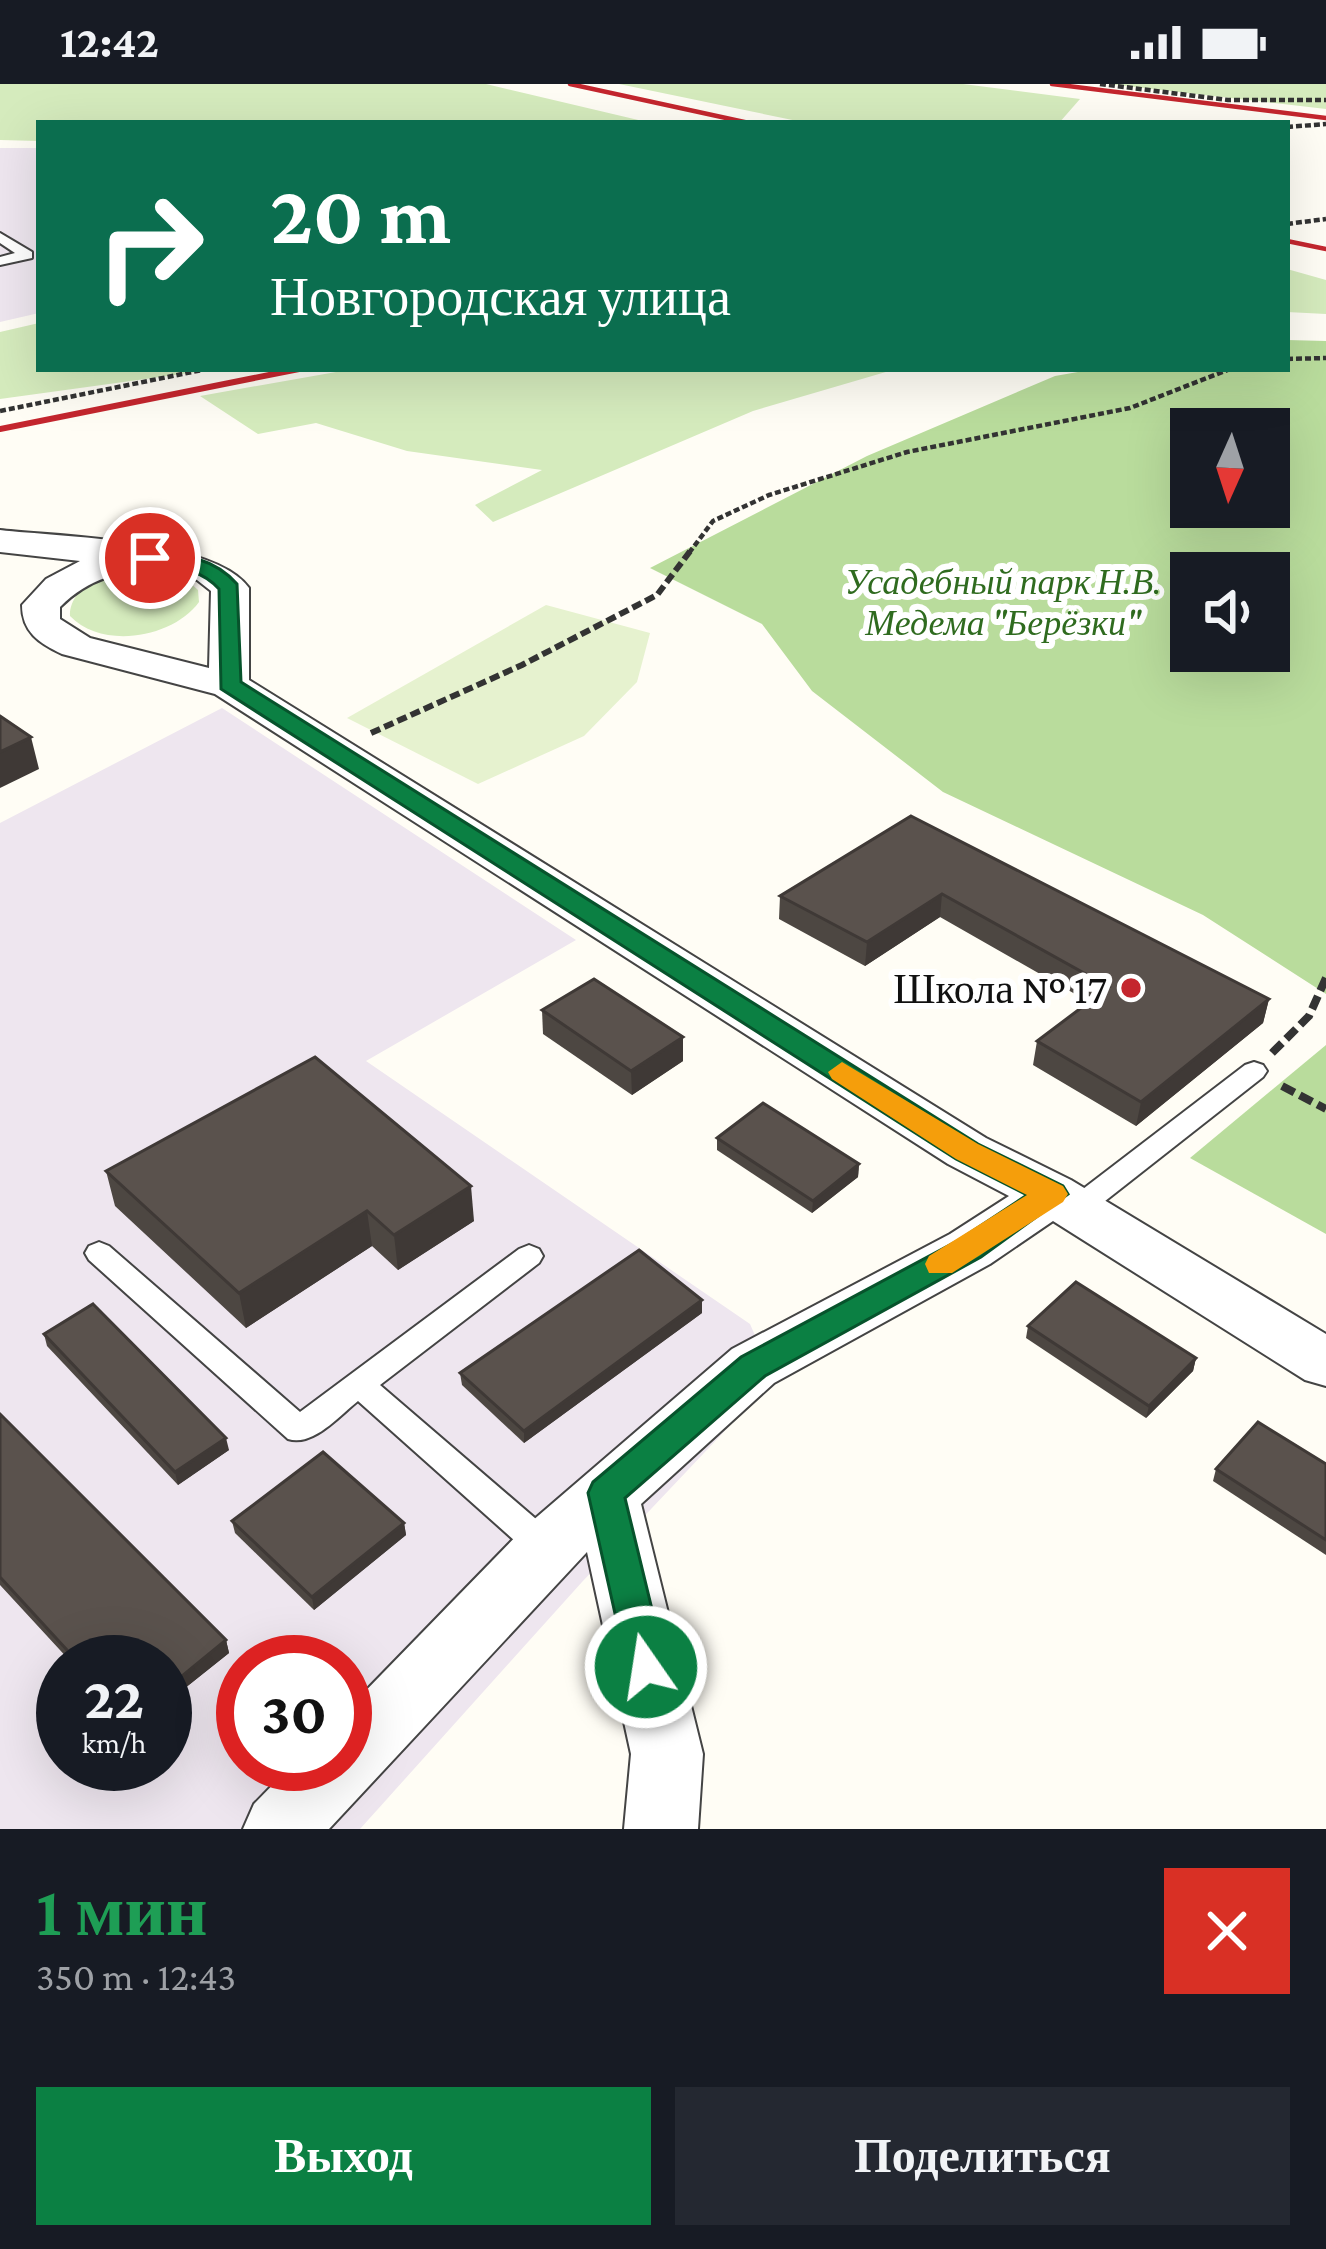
<!DOCTYPE html>
<html lang="ru">
<head>
<meta charset="utf-8">
<style>
  :root { --surface:#171b24; --page:#242831; --text:#f1f3f6; --muted:#9ea1a6; --accent:#0b8043 }
  body { margin:0; font-family:"Crimson Pro",serif; background:var(--page); color:var(--text); height:100vh; display:flex; flex-direction:column; font-size:45px; white-space:nowrap }
  * { box-sizing:border-box; margin:0 }
  p { font-size:39px; color:var(--muted) }
  .icon { flex:none; width:66px; height:66px; fill:none; stroke:currentColor; stroke-width:2; stroke-linecap:round; stroke-linejoin:round }
  .map { position:relative; height:1745px; overflow:hidden }
  .sheet { display:flex; flex-direction:column; background:var(--surface); flex:1 }
  .sheet>* { flex:none }
  .guide { position:absolute; left:36px; top:36px; width:1254px; height:252px; border-radius:0px; box-shadow:0 12px 48px #0002; background:#0b6e4f; color:#fff; overflow:hidden }
  .needle { width:78px; rotate:183deg }
  .fabs { position:absolute; left:1170px; top:324px; display:grid; gap:24px }
  .fabs a { display:grid; place-items:center; width:120px; height:120px; border-radius:0px; background:var(--surface); box-shadow:0 12px 48px #0002; font-size:60px }
  .speed { position:absolute; left:36px; top:1551px; display:flex; gap:24px; font-size:60px; font-weight:700; text-align:center }
  .speed>* { display:grid; place-content:center; width:156px; height:156px; border-radius:50%; background:var(--surface); box-shadow:0 12px 48px #0002; line-height:1 }
  .speed small { font-size:30px; font-weight:400 }
  .speed .limit { border:18px solid #d22; background:#fff; color:#111 }
  .pin { position:absolute; display:grid; place-items:center; width:102px; height:102px; color:#fff; margin:-51px; border:6px solid #fff; border-radius:50%; box-shadow:0 3px 12px #0007 }
  .me { position:absolute; width:132px; margin:-66px; rotate:347deg; stroke-linejoin:round; filter:drop-shadow(0 0 9px #0008) }
  .turn { display:flex; align-items:center; gap:42px; height:252px; padding:0 36px; font-size:54px }
  .turn .icon { width:156px; height:156px; stroke-width:2.5 }
  .turn b { display:block; font-size:84px; line-height:102px }
  .round { display:grid; place-items:center; flex:none; width:126px; height:126px; border-radius:0px; background:var(--page) }
  .overview { display:flex; align-items:center; justify-content:space-between; height:204px; padding:0 36px }
  h1 { font-size:72px; font-weight:600; line-height:90px; color:#1e9e55 }
  .action { display:flex; gap:24px; margin-top:auto; padding:24px 36px }
  .action a { flex:1; height:138px; border-radius:0px; background:var(--accent); color:#fff; font-size:48px; font-weight:600; line-height:138px; text-align:center }
  .action a+a { background:var(--page); color:var(--text) }
  .status { display:flex; justify-content:space-between; align-items:center; height:84px; padding:0 60px; background:var(--surface); direction:ltr }
  .status svg { height:33px; fill:currentColor }
  .map>svg:first-child { display:block }
  .industrial { fill:#eee6ef; fill-rule:evenodd }
  .green { fill:#d5ebbd }
  .forest { fill:#b9dc9c; fill-rule:evenodd }
  .pitch { fill:#e6f2cf }
  .lines { fill:none; stroke-linecap:round; stroke-linejoin:round }
  .service-casing { stroke:#444; stroke-width:4 }
  .minor-casing { stroke:#444; stroke-width:4 }
  .path-far2 { stroke:#333; stroke-width:4.5; stroke-dasharray:6 3; stroke-linecap:butt }
  .path-far1 { stroke:#333; stroke-width:6; stroke-dasharray:10 4.5; stroke-linecap:butt }
  .path { stroke:#333; stroke-width:8; stroke-dasharray:14 6; stroke-linecap:butt }
  .service { fill:#fff; fill-rule:evenodd }
  .minor { fill:#fff; fill-rule:evenodd }
  .rail-far1 { stroke:#c4262e; stroke-width:4.5 }
  .rail { stroke:#c4262e; stroke-width:6 }
  .wall { fill:#4d4742 }
  .shaded-wall { fill:#3f3936 }
  .building { fill:#5a524d; stroke:#3f3936; stroke-width:3 }
  .route { fill:#0b8043; stroke:#07532c; stroke-width:3 }
  .slow { fill:#f59e0b }
  .poi-dot { fill:#c4262e; stroke:#fff; stroke-width:4.5 }
  .labels { text-anchor:middle; stroke-width:12; stroke-linejoin:round; paint-order:stroke }
  .far-park-label { font-size:36px; font-style:italic; fill:#2f6b1f; stroke:#fff }
  .poi-label { font-size:42px; fill:#111; stroke:#fff; text-anchor:end }
</style>
</head>
<body>
<div class="status"><b>12:42</b><svg viewBox="0 0 49 12"><path d="M0 12V9h3v3zM5 12V6h3v6zM10 12V3h3v9zM15 12V0h3v12zM26 1h20v11H26zM47 4h2v5h-2z"/></svg></div>
<div class="map">
<svg width="1326" height="1745" viewBox="0 0 1326 1745">
  <rect width="100%" height="100%" fill="#fffdf5"/>
  <g class="industrial">
    <path d="M0,64H39V229L0,238Z"/>
    <path d="M222,624L576,856L366,977L750,1240L774,1295L582,1498L360,1745H0V739ZM63,1578H165V1680H63ZM243,1578H345V1680H243Z"/>
  </g>
  <g class="green">
    <path d="M0,0H486L651,39H39V57L0,56Z"/>
    <path d="M619,0H963L1080,15L1059,39H807Z"/>
    <path d="M1108,0H1326V25Z"/>
    <path d="M1287,185L1326,196V230L1287,228Z"/>
    <path d="M39,239V285H218L0,315V248Z"/>
    <path d="M353,285H896L753,327L493,438L475,421L542,386L407,367L316,339L258,350L200,312Z"/>
    <path d="M146,488L187,496L198,506L199,518C173,554 102,566 70,532C70,496 118,491 146,488Z"/>
  </g>
  <g class="forest">
    <path d="M1287,256L1326,257V910L1203,831L943,708L812,607L762,540L650,484L867,372L1055,292L1095,285H1287ZM1191,345H1269V423H1191ZM1191,489H1269V567H1191Z"/>
    <path d="M1326,961V1150L1190,1074Z"/>
  </g>
  <path class="pitch" d="M546,521L650,549L637,598L584,652L478,700L347,634Z"/>
  <g class="lines">
    <defs>
      <g id="service">
        <path d="M0,149L32,168V174L0,181V173L15,169L0,159Z"/>
        <path d="M1254,978L1263,981L1267,987L1263,993L1086,1132H1066L1062,1125L1066,1118L1245,981Z"/>
        <path d="M99,1158L109,1162L300,1328L519,1165L529,1161L539,1165L543,1172L539,1179L380,1301L557,1453L561,1463L557,1473L545,1477L533,1473L358,1317C339,1332 313,1363 288,1355L89,1176L85,1169L89,1162Z"/>
      </g>
      <path id="minor" d="M0,446C60,453 215,455 249,504V596L986,1054L1071,1096L1326,1250V1302L1305,1296L1053,1137L990,1180L774,1299L641,1420L703,1670L698,1745H624L631,1670L587,1468L329,1745H243L254,1720L293,1680H345V1628L524,1444L732,1265L950,1150L1009,1112L948,1080L215,610L62,570C39,559 22,548 22,521L46,495L80,477L0,468ZM161,485L197,496L211,507L209,584L90,554L60,535V523C89,494 121,486 161,485Z"/>
    </defs>
    <use href="#service" class="service-casing"/>
    <use href="#minor" class="minor-casing"/>
    <g class="path-far2">
      <path d="M1100,0L1228,16H1326"/>
      <path d="M1287,43L1326,40"/>
      <path d="M1287,125V137"/>
      <path d="M1287,140L1326,135"/>
      <path d="M1287,275L1326,274"/>
      <path d="M0,327L207,285"/>
      <path d="M689,469L713,437L769,411L907,368L1130,324L1230,285"/>
    </g>
    <path class="path-far1" d="M371,649L522,581L657,511L691,466"/>
    <g class="path">
      <path d="M1272,969L1309,932L1326,894"/>
      <path d="M1282,1002L1326,1025"/>
    </g>
    <use href="#service" class="service"/>
    <use href="#minor" class="minor"/>
    <g class="rail-far1">
      <path d="M570,0L749,39"/>
      <path d="M1052,0L1326,34"/>
      <path d="M1287,157L1326,165"/>
    </g>
    <path class="rail" d="M0,345L299,285"/>
  </g>
  <g class="wall">
    <path d="M911,732L1269,915L1263,939L1136,1042L1033,981L1037,957L1089,918L940,833L865,882L779,835L780,812Z"/>
    <path d="M542,926L683,953V977L632,1011L543,950Z"/>
    <path d="M717,1054L859,1080L858,1093L812,1129L717,1066Z"/>
    <path d="M106,1087L474,1137L398,1186L372,1162L246,1244L115,1122Z"/>
    <path d="M702,1229L524,1359L462,1301L460,1289Z"/>
    <path d="M1028,1242L1196,1274L1193,1287L1146,1334L1026,1254Z"/>
    <path d="M44,1250L229,1366L178,1401L47,1262Z"/>
    <path d="M0,1330L226,1556L229,1569L165,1620V1578H71L0,1501Z"/>
    <path d="M1326,1380V1471L1213,1397L1216,1385Z"/>
    <path d="M232,1437L404,1439L406,1451L314,1526L235,1449Z"/>
  </g>
  <g class="shaded-wall">
    <path d="M31,653L39,685L0,704V668Z"/>
    <path d="M942,810L940,833L865,882L867,858Z"/>
    <path d="M1269,915L1263,939L1136,1042L1141,1018Z"/>
    <path d="M683,953V977L632,1011L631,987Z"/>
    <path d="M859,1080L858,1093L812,1129L813,1117Z"/>
    <path d="M471,1102L474,1137L398,1186L394,1151Z"/>
    <path d="M367,1127L372,1162L246,1244L239,1209Z"/>
    <path d="M702,1216V1229L524,1359V1347Z"/>
    <path d="M1196,1274L1193,1287L1146,1334L1149,1322Z"/>
    <path d="M226,1354L229,1366L178,1401L175,1388Z"/>
    <path d="M404,1439L406,1451L314,1526L312,1513Z"/>
    <path d="M226,1556L229,1569L165,1620V1606Z"/>
  </g>
  <g class="building">
    <path d="M0,632L31,653L0,668Z"/>
    <path d="M911,732L1269,915L1141,1018L1037,957L1109,903L942,810L867,858L780,812Z"/>
    <path d="M594,895L683,953L631,987L542,926Z"/>
    <path d="M315,973L471,1102L394,1151L367,1127L239,1209L106,1087Z"/>
    <path d="M763,1019L859,1080L813,1117L717,1054Z"/>
    <path d="M639,1166L702,1216L524,1347L460,1289Z"/>
    <path d="M1076,1198L1196,1274L1149,1322L1028,1242Z"/>
    <path d="M93,1220L226,1354L175,1388L44,1250Z"/>
    <path d="M0,1330L226,1556L165,1606V1578H78L0,1493Z"/>
    <path d="M1258,1338L1326,1380V1456L1216,1385Z"/>
    <path d="M323,1368L404,1439L312,1513L232,1437Z"/>
  </g>
  <path class="route" d="M150,468C184,471 213,473 237,500L241,598L978,1060L1063,1102L1068,1110L981,1173L765,1292L625,1414L666,1583L660,1596L646,1601L633,1596L627,1583L588,1409L593,1398L741,1273L959,1156L1027,1111L956,1075L221,605L219,505C197,481 172,485 142,479L139,474Z"/>
  <path class="slow" d="M842,978L978,1060L1063,1102L1068,1110L1063,1118L952,1189H929L925,1180L929,1172L1027,1111L956,1075L832,995L828,988Z"/>
  <circle class="poi-dot" cx="1131" cy="904" r="12"/>
  <g class="labels">
    <g class="far-park-label">
      <text x="1003" y="510">Усадебный парк Н.В.<tspan x="1003" dy="41">Медема "Берёзки"</tspan></text>
    </g>
    <g class="poi-label">
      <text x="1107" y="919">Школа № 17</text>
    </g>
  </g>
</svg>
<div class="fabs">
<a><svg class="needle" viewBox="-14 -14 28 28"><path d="M0-13l5 13h-10z" fill="#e53935"/><path d="M0 13l5-13h-10z" fill="#9ea1a6"/></svg></a>
<a><svg class="icon" aria-label="sound" viewBox="0 0 24 24"><path d="M4 9h4l5-4v14l-5-4H4zM17 9q2 3 0 6"/></svg></a>
</div>
<div class="speed"><div>22<small>km/h</small></div><div class="limit">30</div></div>
<div class="pin" style="left:150px;top:474px;background:#d93025"><svg class="icon" aria-label="arrive" viewBox="0 0 24 24"><path d="M6 21V4h12l-3 4 3 4H6"/></svg></div>
<svg class="me" style="left:646px;top:1583px" viewBox="-20 -20 40 40"><circle r="17" fill="#0b8043" stroke="#fff" stroke-width="3"/><path d="M0-11L8 9 0 5-8 9z" fill="#fff"/></svg>
<div class="guide">
<div class="turn"><svg class="icon" aria-label="right" viewBox="0 0 24 24"><path d="M7 20v-9h11M14 6l5 5-5 5"/></svg><div><b>20 m</b>Новгородская улица</div></div>
</div>
</div>
<section class="sheet">
<div class="overview"><div><h1>1 мин</h1><p>350 m · 12:43</p></div><a class="round" style="background:#d93025;color:#fff"><svg class="icon" aria-label="close" viewBox="0 0 24 24"><path d="M6 6l12 12M18 6L6 18"/></svg></a></div>
<div class="action"><a>Выход</a><a>Поделиться</a></div>
</section>
</body>
</html>
